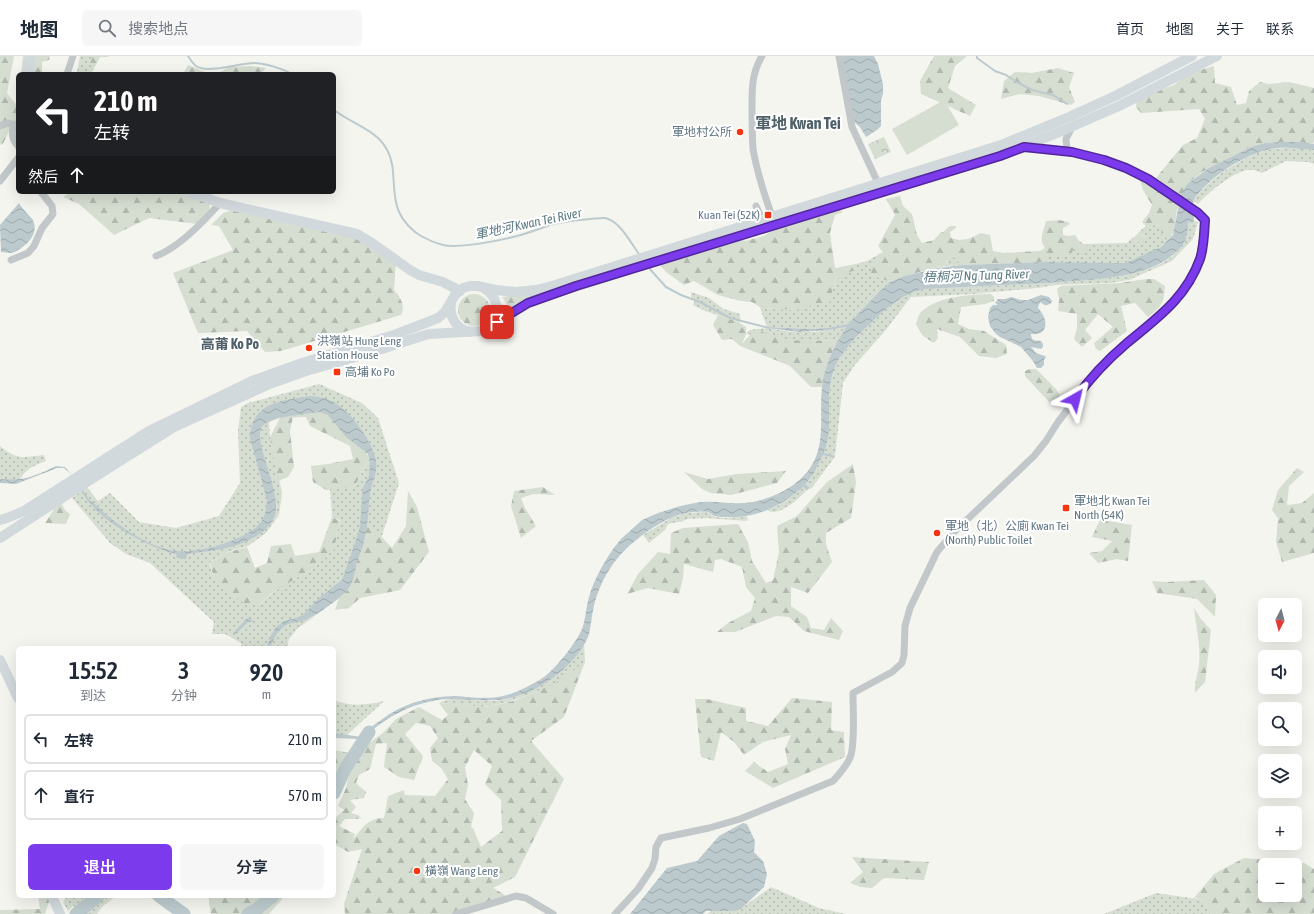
<!DOCTYPE html>
<html lang="zh">
<head>
<meta charset="utf-8">
<style>
  :root { --surface:#fff; --page:#f6f6f7; --text:#1f2937; --muted:#747a83; --line:#e0e1e3; --accent:#7c3aed }
  body { margin:0; font-family:"Asap Condensed","Noto Sans SC",sans-serif; background:var(--page); color:var(--text); height:100vh; display:flex; flex-direction:column; font-size:15px; white-space:nowrap }
  * { box-sizing:border-box; margin:0 }
  p { font-size:13px; color:var(--muted) }
  .icon { flex:none; width:22px; height:22px; fill:none; stroke:currentColor; stroke-width:2; stroke-linecap:round; stroke-linejoin:round }
  .map { position:relative; flex:1; overflow:hidden }
  .panel { position:absolute; left:16px; top:590px; width:320px; height:252px; display:flex; flex-direction:column; background:var(--surface); border-radius:6px; box-shadow:0 4px 16px #0002 }
  .panel>* { flex:none }
  .hud { position:absolute; left:16px; top:16px; width:320px; height:122px; border-radius:6px; box-shadow:0 4px 16px #0002; background:#202124; color:#fff; overflow:hidden }
  .needle { width:26px; rotate:186deg }
  .controls { position:absolute; left:1258px; top:542px; display:grid; gap:8px }
  .controls a { display:grid; place-items:center; width:44px; height:44px; border-radius:6px; background:var(--surface); box-shadow:0 4px 16px #0002; font-size:20px }
  .pin { position:absolute; display:grid; place-items:center; width:34px; height:34px; color:#fff; margin:-17px; border-radius:8px; box-shadow:0 2px 6px #0006 }
  .me { position:absolute; width:44px; margin:-22px; rotate:37deg; stroke-linejoin:round; filter:drop-shadow(0 0 3px #0008) }
  .turn { display:flex; align-items:center; gap:14px; height:84px; padding:0 12px; font-size:18px }
  .turn .icon { width:52px; height:52px; stroke-width:2.5 }
  .turn b { display:block; font-size:28px; line-height:34px }
  .then { display:flex; align-items:center; height:38px; padding:0 12px; background:#0003; gap:8px; font-size:15px }
  .eta { display:flex; justify-content:space-evenly; align-items:center; height:68px; text-align:center }
  .eta b { font-size:24px; font-weight:600; line-height:28px }
  .cta { display:flex; gap:8px; margin-top:auto; padding:8px 12px }
  .cta a { flex:1; height:46px; border-radius:6px; background:var(--accent); color:#fff; font-size:16px; font-weight:600; line-height:46px; text-align:center }
  .cta a+a { background:var(--page); color:var(--text) }
  ul { padding:0; list-style:none }
  li { display:flex; align-items:center; gap:12px; height:50px; margin:0 8px 6px; padding:0 4px; border:2px solid var(--line); border-radius:6px }
  li div { flex:1 }
  li b { display:block; font-size:15px }
  li em { font-style:normal }
  header { display:flex; align-items:center; gap:24px; box-sizing:border-box; height:56px; padding:0 20px; background:var(--surface); border-bottom:1px solid var(--line) }
  header strong { font-size:19px }
  nav { display:flex; gap:22px; margin-inline-start:auto; font-size:14px }
  .search { width:280px; height:36px; background:var(--page); display:flex; align-items:center; gap:10px; box-sizing:border-box; padding:0 14px; border-radius:6px; color:var(--muted); font-size:15px }
  .map>svg:first-child { display:block }
  .grass { fill:url(#grass-dots); fill-rule:evenodd }
  .forest { fill:url(#forest-firs); fill-rule:evenodd }
  .park { fill:url(#park-crowns) }
  .pitch { fill:#d6ddd1 }
  .water { fill:url(#water-waves) }
  .lines { fill:none; stroke-linecap:round; stroke-linejoin:round }
  .stream { stroke:#bccace; stroke-width:2 }
  .river { stroke:#bccace; stroke-width:13 }
  .street { stroke:#c2c7ca; stroke-width:7 }
  .secondary { stroke:#d2d9dd; stroke-width:10 }
  .route-casing { stroke:#51269a; stroke-width:10 }
  .route { stroke:#7c3aed; stroke-width:7 }
  .poi-dot { fill:#f63510; stroke:#fff; stroke-width:1.5 }
  .labels { text-anchor:middle; stroke-width:4; stroke-linejoin:round; paint-order:stroke }
  .poi-label { font-size:12px; fill:#617785; stroke:#fff; text-anchor:start }
  .water-label { font-size:13px; font-style:italic; fill:#5c7b83; stroke:#fff }
  .quarter-label { font-size:14px; font-weight:bold; fill:#4f6069; stroke:#fff }
  .district-label { font-size:16px; font-weight:bold; fill:#4f6069; stroke:#fff }
</style>
</head>
<body>
<header>
<strong>地图</strong>
<div class="search"><svg class="icon" aria-label="search" viewBox="0 0 24 24"><circle cx="10" cy="10" r="6"/><path d="M15 15l6 6"/></svg>搜索地点</div>
<nav><a>首页</a><a>地图</a><a>关于</a><a>联系</a></nav>
</header>
<div class="map">
<svg width="1314" height="858" viewBox="0 0 1314 858">
  <defs>
    <pattern id="grass-dots" width="8" height="8" patternUnits="userSpaceOnUse"><rect width="8" height="8" fill="#d6ddd1"/><path d="M2 2h.1M6 6h.1" fill="none" stroke="#b1b8af" stroke-width="1.8" stroke-linecap="round"/></pattern>
    <pattern id="forest-firs" width="22" height="20" patternUnits="userSpaceOnUse"><rect width="22" height="20" fill="#d6ddd1"/><path d="M5 1l3.5 6h-7zM16 11l3.5 6h-7z" fill="#b1b8af"/></pattern>
    <pattern id="park-crowns" width="20" height="18" patternUnits="userSpaceOnUse"><rect width="20" height="18" fill="#d6ddd1"/><path d="M2 6a3 3 0 1 1 6 0M12 15a3 3 0 1 1 6 0" fill="none" stroke="#b1b8af"/></pattern>
    <pattern id="water-waves" width="16" height="10" patternUnits="userSpaceOnUse"><rect width="16" height="10" fill="#bccace"/><path d="M0 5q4-4 8 0t8 0" fill="none" stroke="#9ca9ad"/></pattern>
  </defs>
  <rect width="100%" height="100%" fill="#f5f5f0"/>
  <g class="grass">
    <path d="M80,0H109L108,1H100L91,18H78L77,16Z"/>
    <path d="M1291,92L1314,94V108L1308,106L1286,105L1262,117C1259,116 1256,114 1253,114C1238,111 1208,137 1198,148L1193,145C1206,124 1248,96 1273,93C1279,92 1285,92 1291,92Z"/>
    <path d="M1194,165L1198,166L1193,183L1172,205L1129,224L1110,227L1055,229L1038,232L973,238L911,241L885,275L854,310L843,327L835,400L824,397C826,389 828,381 829,373C830,356 828,340 831,324C833,315 838,303 844,296C851,286 860,278 869,269C885,254 902,237 925,233C970,231 1015,229 1061,226C1098,223 1144,223 1174,199C1185,189 1185,179 1188,166L1192,167Z"/>
    <path d="M1155,169L1162,170L1161,177L1169,184C1159,194 1137,205 1123,207C1097,209 1071,207 1046,206L1049,197L1074,191L1087,190L1083,188L1127,187L1133,181L1137,187L1146,180L1138,178L1139,176L1146,170L1148,172Z"/>
    <path d="M883,196L871,218L890,226L881,234L848,268L827,272L810,273L767,271L760,252L795,254L834,229L838,220L856,213V208L867,205Z"/>
    <path d="M953,200L961,209L946,210L947,202Z"/>
    <path d="M691,236L709,242L724,253L740,258V266L705,255L693,249L695,244L691,241Z"/>
    <path d="M846,271L836,290L831,284L811,285H797L746,278L748,275C765,269 782,276 799,276C815,277 831,274 846,271Z"/>
    <path d="M319,328L362,347L378,362L399,427L379,489L346,537L297,573L289,583L287,592H241V587L225,578H212L214,566L150,507L126,498L110,487L72,442L87,431L98,445L110,437L139,466L176,472L219,460L240,427L238,375L241,351L248,347ZM305,358L368,398L369,402L355,430L330,433L332,461L340,464L334,493L314,512L276,534L259,549L214,523L209,507L227,496L248,490L266,477L279,459L282,437L270,381L269,366L280,362L306,361Z"/>
    <path d="M0,390C18,405 23,401 44,399L46,405C35,409 23,414 19,426L0,425Z"/>
    <path d="M823,399L834,402L811,433L805,429L814,417Z"/>
    <path d="M803,431L807,434C799,442 779,462 767,454L779,449Z"/>
    <path d="M705,456C709,456 710,458 713,460C719,463 740,462 746,460L748,462L747,465L707,462L688,463L680,466H677L668,468L665,474L649,487L643,479L673,461L687,457Z"/>
    <path d="M584,587L585,606L556,628L512,645L484,651L439,647C453,639 470,645 484,645C526,646 562,620 584,587Z"/>
    <path d="M334,644C351,651 367,649 384,645L346,680L334,678Z"/>
    <path d="M771,831L819,852L846,858H707L711,855L742,852Z"/>
    <path d="M1156,837L1204,844L1210,858H1104Z"/>
    <path d="M67,840H88L76,851L73,850L68,855L63,846Z"/>
    <path d="M94,840H116L101,852L97,858H83L94,846Z"/>
    <path d="M148,840H163L173,848L168,853Z"/>
  </g>
  <g class="forest">
    <path d="M0,0H14L7,37L18,51V76L9,75L3,88L0,89Z"/>
    <path d="M23,0H50L49,4L42,6V17L43,18H21Z"/>
    <path d="M92,0H103V1H100L96,9L90,8Z"/>
    <path d="M934,0H967L955,10L948,32L976,49L970,60L921,38L920,25Z"/>
    <path d="M188,9L205,16H220L229,11L251,10L266,12L261,18H183Z"/>
    <path d="M1214,10L1215,27L1231,31L1237,49L1246,47L1249,35L1260,26L1269,28L1289,26L1314,32V85L1313,88L1298,86H1279L1265,87L1251,91L1202,116L1188,127L1177,154L1174,175L1169,184L1161,177L1162,170L1155,169L1148,172L1142,166L1149,157L1152,149L1143,134L1139,121L1178,137L1156,122L1183,89L1197,82L1205,63L1199,53L1141,57L1136,51L1137,43L1174,29L1190,17Z"/>
    <path d="M1058,12L1074,17L1069,31L1075,46L1071,49L1039,40L1020,38L1001,43L1004,25L1015,16L1031,17Z"/>
    <path d="M71,136H186L210,143L209,159L198,168L149,162L114,179L79,148L63,141Z"/>
    <path d="M900,140L903,150L912,158L917,179L922,187L934,184L940,177L943,176L950,170H956V172L950,176L951,182L959,184L968,183L981,177L990,179L993,195L1004,197L1040,195L1045,192C1038,184 1044,174 1046,165L1059,164L1068,166L1070,168L1063,172V179L1069,180L1075,179L1079,185L1087,190L1084,196L1079,195L1074,191L1071,198L1063,201L1049,199L1046,206L961,209L953,200L947,202L946,210C927,213 908,219 890,226L871,218C872,208 876,203 883,196L878,190L895,159L886,143Z"/>
    <path d="M238,152L345,179L376,189L396,205L394,234C400,241 406,249 401,259L281,295L265,296L247,275L198,277L173,217L233,194L219,170L211,169L223,157Z"/>
    <path d="M838,153L843,156L835,159L830,177L835,212L856,208V213C835,224 834,221 831,245L795,254L761,252L752,246L741,245L718,239L694,225L684,229L666,216L658,207L740,183L745,185L764,180L775,173Z"/>
    <path d="M1138,178L1145,180L1144,184L1137,187L1134,183L1135,180Z"/>
    <path d="M1146,223H1154L1165,230C1164,246 1162,251 1148,261L1135,247L1121,250L1127,275L1100,295L1096,293L1094,287L1113,271L1098,258L1085,274L1092,282L1082,291L1074,283L1077,272V258L1058,255L1059,243L1057,233L1061,230L1120,227Z"/>
    <path d="M548,234L509,254L508,250L502,241Z"/>
    <path d="M991,238L994,241V245L985,248L961,251L958,268L969,273L984,275L1006,289L1007,298L996,302L979,300L960,281L937,273L938,282L934,287L923,280L916,268C917,265 918,261 919,259C930,241 972,238 991,238Z"/>
    <circle cx="474" cy="254" r="16"/>
    <path d="M718,259L738,266L746,271V278L742,288L755,273C763,276 772,280 781,282C798,286 814,285 831,284L836,290L827,308L822,331H811L790,310L740,290L732,283L722,284L713,269Z"/>
    <path d="M1030,313H1036L1056,333L1060,339L1057,345L1051,348L1025,320V315Z"/>
    <path d="M318,356L328,359L352,386L366,396L369,402L355,430L342,433L326,434L313,426L311,410L328,408L353,403L350,390L310,370L304,357Z"/>
    <path d="M293,360L290,375L294,411L288,421L278,425L270,381L280,362Z"/>
    <path d="M853,408L856,426L851,462L826,477V488L832,506L808,537L791,531V550L807,561L811,572L824,574L831,562L843,575L839,584L804,575L789,561L776,560L735,576H717L728,567L751,555L755,542L746,531L742,511L721,503L715,504L713,516L684,508L683,522L679,538L648,532L627,538L638,518L658,496L670,498L671,477L683,472L738,468L748,486L752,505L766,527L773,524L779,496L777,470L797,460L827,426Z"/>
    <path d="M1297,412L1304,416L1289,430L1287,449L1302,447L1314,437V497L1282,506L1276,486L1278,462L1272,454L1278,434Z"/>
    <path d="M786,415L777,427L731,439L711,437L702,433L684,416L708,423L737,418Z"/>
    <path d="M543,431L555,439L533,438L521,442L525,452L536,470L521,482L511,450L514,435Z"/>
    <path d="M408,435L417,451L429,496L400,534L360,542L349,552L335,554L339,542L349,533L352,527L357,506L363,491L367,465L392,492L406,470Z"/>
    <path d="M60,444L65,454L70,458L66,468L45,467Z"/>
    <path d="M332,461L340,465L334,493L314,512L273,536L259,549L245,548L214,523L210,507L225,497L247,491L255,512L267,507L271,490L291,488L295,500L319,496Z"/>
    <path d="M1100,464L1109,465L1132,469L1128,505L1117,503L1098,507L1089,497L1102,495L1112,485L1092,481Z"/>
    <path d="M1204,524L1216,539L1215,561L1197,543L1157,537L1152,525L1166,526Z"/>
    <path d="M1194,552L1201,563L1211,574L1205,626L1195,637C1194,627 1198,618 1199,609C1201,590 1196,571 1194,552Z"/>
    <path d="M585,606L564,661L531,685L564,723L515,821L493,832L505,839V847L467,858H345L344,848L362,793L348,796L334,788V763L344,754L338,750L346,732L350,714L357,700L368,688L384,676L396,663L419,651L442,664L448,659L439,647L486,651L514,645L556,627ZM416,667L430,670L438,682L430,692L432,705L441,712L448,723L435,740L405,739L404,734L388,740L384,762C367,762 363,772 353,783L355,778L339,770L345,763H357L361,762L358,759L351,757L356,751L350,744L364,742L366,736L356,727L359,719L370,713L376,688L387,687L384,711L399,721L414,724L423,700L405,678ZM474,694L492,710L485,728L501,744L502,775L481,791L473,772L471,771L474,757L465,743L468,729L465,711Z"/>
    <path d="M792,642L832,646L831,674L844,676L845,701L773,732L745,715L754,706L768,716L788,708L785,693L791,679L763,686L744,699L734,686L721,676L714,705L701,701L695,643H707L746,652V665L768,670Z"/>
    <path d="M334,694L354,698L345,713L334,737Z"/>
    <path d="M852,801L929,806L924,824L884,822L872,832L861,831L850,827L863,816Z"/>
    <path d="M1244,802L1304,807L1314,813V858H1210L1204,844L1194,842L1214,818ZM1265,809H1295V839H1265Z"/>
    <path d="M38,840H51L45,858H0V854L40,853Z"/>
    <path d="M197,840H273L257,853L248,858H211L209,848V841Z"/>
    <path d="M278,840H285L269,858H260Z"/>
  </g>
  <path class="park" d="M884,81L891,96L875,103L868,88Z"/>
  <path class="pitch" d="M944,44L959,69L907,99L892,73Z"/>
  <g class="water">
    <path d="M842,0H874L878,8L883,28V38L881,44V70L877,74L866,81L860,71L854,66Z"/>
    <path d="M1279,86H1298L1314,88V94C1300,93 1285,90 1271,93C1245,98 1207,122 1193,145L1194,165L1192,167L1188,166C1188,179 1185,190 1174,198C1145,223 1097,223 1061,226C1016,229 970,231 925,233C902,237 885,254 869,269C860,277 851,286 844,296C838,303 833,315 831,324C828,340 830,356 829,373C829,381 826,389 824,397L835,400L834,402L823,399L814,417L805,429L810,432L807,434L803,431C781,450 756,463 727,461C723,461 718,461 715,460C713,460 712,458 710,457C705,454 692,456 686,457C666,461 642,478 627,492C610,508 597,532 593,555C591,563 591,573 588,581C578,605 549,628 526,637C498,648 483,644 455,643C427,642 395,655 374,673C369,678 365,684 361,689L358,690L361,683L334,682V677L362,681C366,674 374,669 381,664C401,648 429,640 455,640C469,641 484,643 498,641C513,639 532,629 544,621C556,612 576,587 582,573C586,562 586,549 590,538C595,521 610,495 622,482C628,477 635,470 641,465C654,457 687,447 703,446C716,445 729,448 742,447C768,446 799,431 812,409C826,385 819,357 822,331C824,309 835,290 846,271L829,274L800,276L767,272V271L810,273L827,272L848,268L881,234L890,226L905,220L937,212L961,209L1046,206L1105,207H1124L1130,205L1161,191L1173,179L1181,138L1188,127L1209,112L1251,91L1265,87Z"/>
    <path d="M19,147C22,154 33,161 34,167C38,180 24,192 14,196C10,198 5,196 1,196L0,169Z"/>
    <path d="M1041,239L1049,241L1052,245L1051,247C1048,250 1043,250 1041,246L1039,248L1038,252C1048,262 1050,280 1031,278C1031,286 1036,284 1041,285L1043,288V291L1041,293L1031,291L1036,297L1045,300L1046,301L1044,304V309L1041,312H1037L1033,305L1021,291L1000,281L995,277L990,270L988,261L990,252L993,249H998L995,247L998,243H1005L1011,241L1021,244H1028Z"/>
    <path d="M311,340C318,341 324,341 329,344C348,351 373,385 376,405C378,416 372,426 370,437C368,449 369,462 366,474C365,485 361,495 357,506C355,515 354,524 349,532C343,541 313,562 302,565C297,567 290,566 285,570C277,575 273,584 270,592H267L270,581L276,571L284,565L297,562L304,558L320,541L342,524L356,484L360,470L362,441L363,432L369,420L370,407L368,398L366,396L346,381L328,359L323,357L318,356L277,362L269,365L262,370C257,380 262,393 265,403C269,419 277,437 276,453C275,476 242,489 223,493C211,495 199,496 187,498L186,503L177,502L176,498C150,492 100,466 87,442C96,448 104,458 113,464C129,477 157,494 178,495C195,497 223,489 238,482C257,473 266,466 267,444L250,382C251,346 283,344 311,340Z"/>
    <path d="M56,410L65,411L72,419L64,412H57L16,428L0,427V423C12,424 24,424 35,419C42,417 49,413 56,410Z"/>
    <path d="M249,562L254,566H248L236,578L234,576L246,563Z"/>
    <path d="M743,767L747,768L755,785L754,796L763,805L767,818L764,831L742,852L734,855H706L703,858H630L667,812L697,805L719,780Z"/>
  </g>
  <g class="lines">
    <g class="stream">
      <path d="M188,0C190,3 193,8 196,10C207,18 239,7 254,7C265,7 283,13 292,18"/>
      <path d="M977,0V2L995,15L1006,19L1015,25L1032,34L1053,39L1067,48"/>
      <path d="M334,54C356,71 386,75 392,108C395,124 392,140 399,156C403,165 412,175 421,180C428,184 435,187 443,189C463,193 514,182 533,175C539,173 545,171 550,169C568,164 587,163 605,162C620,165 630,186 639,198"/>
      <path d="M649,212L666,231L681,239L700,246L730,262L769,272"/>
      <path d="M81,433L89,445"/>
    </g>
    <g class="river">
      <path d="M334,737L345,713L369,676"/>
      <path d="M159,840L184,858"/>
      <path d="M76,858L98,840"/>
      <path d="M248,858L257,853L273,840"/>
    </g>
    <g class="street">
      <path d="M762,0C752,17 752,31 752,50C752,64 752,79 753,93C757,116 764,138 772,160"/>
      <path d="M839,0L852,71L878,127"/>
      <path d="M67,18L73,0"/>
      <path d="M18,67C10,72 11,83 18,90"/>
      <path d="M0,70L7,67L15,69"/>
      <path d="M1072,96L1067,93L1066,83L1072,71"/>
      <path d="M0,125L18,102"/>
      <path d="M756,150L762,163"/>
      <path d="M156,200C178,192 205,164 220,147"/>
      <path d="M11,204L28,197L34,190L42,172L53,158L52,150L41,136"/>
      <path d="M456,858L516,840L526,842L553,858"/>
      <path d="M615,858L638,833L652,812L655,803L656,791L661,782L709,772L740,763L833,725C840,717 848,709 851,699C855,684 853,654 853,637L892,616L902,607L904,599L905,570L910,552L937,496L953,477L1034,400L1046,385L1058,366L1094,319L1126,288L1159,261L1179,240L1194,215L1200,203L1205,164L1198,157C1177,143 1157,127 1135,116C1101,98 1062,94 1025,91"/>
    </g>
    <g class="secondary">
      <path d="M28,18L30,0"/>
      <path d="M190,136L220,147L357,178L372,187L410,214L419,219L443,226L460,235"/>
      <path d="M484,232C498,241 501,257 490,270"/>
      <path d="M451,247C449,261 456,273 470,276"/>
      <path d="M0,464L7,462L24,455L149,375L252,325L302,307L394,279L428,266L438,262L445,256L455,239L463,232L470,230H477L496,234L516,236L536,234L552,230L1001,89L1069,61L1115,40L1192,0"/>
      <path d="M0,482L93,422L174,371L272,327L306,315L363,299L422,280L429,278L481,275L527,247L552,238L660,204L1000,100L1064,74L1119,50L1217,0"/>
      <path d="M0,604L18,642"/>
      <path d="M52,840L60,858"/>
    </g>
  </g>
  <g class="lines">
    <defs>
      <path id="route" d="M497,266L528,247L576,230L1000,100L1024,91L1072,96L1104,104L1126,112L1148,123L1198,157L1205,164C1204,177 1204,191 1200,203C1186,242 1157,262 1127,287C1107,304 1090,322 1075,343"/>
    </defs>
    <use href="#route" class="route-casing"/>
    <use href="#route" class="route"/>
  </g>
  <g class="poi-dot">
    <circle cx="740" cy="76" r="4"/>
    <rect x="764" y="155" width="8" height="8" rx="2"/>
    <circle cx="309" cy="292" r="4"/>
    <rect x="333" y="312" width="8" height="8" rx="2"/>
    <rect x="1062" y="448" width="8" height="8" rx="2"/>
    <circle cx="937" cy="477" r="4"/>
    <circle cx="417" cy="815" r="4"/>
  </g>
  <g class="labels">
    <g class="poi-label">
      <text x="732" y="80" text-anchor="end">軍地村公所</text>
      <text x="760" y="163" text-anchor="end">Kuan Tei (52K)</text>
      <text x="317" y="289">洪嶺站 Hung Leng<tspan x="317" dy="14">Station House</tspan></text>
      <text x="345" y="320">高埔 Ko Po</text>
      <text x="1074" y="449">軍地北 Kwan Tei<tspan x="1074" dy="14">North (54K)</tspan></text>
      <text x="945" y="474">軍地（北）公廁 Kwan Tei<tspan x="945" dy="14">(North) Public Toilet</tspan></text>
      <text x="425" y="819">橫嶺 Wang Leng</text>
    </g>
    <g class="water-label">
      <text transform="translate(528 167) rotate(-12)" y="5">軍地河 Kwan Tei River</text>
      <text transform="translate(976 219) rotate(-2)" y="5">梧桐河 Ng Tung River</text>
    </g>
    <g class="quarter-label">
      <text x="230" y="293">高莆 Ko Po</text>
    </g>
    <g class="district-label">
      <text x="798" y="73">軍地 Kwan Tei</text>
    </g>
  </g>
</svg>
<div class="controls">
<a><svg class="needle" viewBox="-14 -14 28 28"><path d="M0-13l5 13h-10z" fill="#e53935"/><path d="M0 13l5-13h-10z" fill="#747a83"/></svg></a>
<a><svg class="icon" aria-label="sound" viewBox="0 0 24 24"><path d="M4 9h4l5-4v14l-5-4H4zM17 9q2 3 0 6"/></svg></a>
<a><svg class="icon" aria-label="search" viewBox="0 0 24 24"><circle cx="10" cy="10" r="6"/><path d="M15 15l6 6"/></svg></a>
<a><svg class="icon" aria-label="layers" viewBox="0 0 24 24"><path d="M12 4l9 5-9 5-9-5zM3 14l9 5 9-5"/></svg></a>
<a>+</a>
<a>−</a>
</div>
<div class="pin" style="left:497px;top:266px;background:#d93025"><svg class="icon" aria-label="arrive" viewBox="0 0 24 24"><path d="M6 21V4h12l-3 4 3 4H6"/></svg></div>
<svg class="me" style="left:1075px;top:343px" viewBox="-20 -20 40 40"><path d="M0-17L14 15 0 8-14 15z" fill="#7c3aed" stroke="#fff" stroke-width="4"/></svg>
<div class="hud">
<div class="turn"><svg class="icon" aria-label="left" viewBox="0 0 24 24"><path d="M17 20v-9H6M10 6l-5 5 5 5"/></svg><div><b>210 m</b>左转</div></div>
<div class="then">然后<svg class="icon" aria-label="ahead" viewBox="0 0 24 24"><path d="M12 20V5M6 11l6-6 6 6"/></svg></div>
</div>
<section class="panel">
<div class="eta">
<div><b>15:52</b><p>到达</p></div>
<div><b>3</b><p>分钟</p></div>
<div><b>920</b><p>m</p></div>
</div>
<ul>
<li><svg class="icon" aria-label="left" viewBox="0 0 24 24"><path d="M17 20v-9H6M10 6l-5 5 5 5"/></svg><div><b>左转</b></div><em>210 m</em></li>
<li><svg class="icon" aria-label="ahead" viewBox="0 0 24 24"><path d="M12 20V5M6 11l6-6 6 6"/></svg><div><b>直行</b></div><em>570 m</em></li>
</ul>
<div class="cta"><a>退出</a><a>分享</a></div>
</section>
</div>
</body>
</html>
